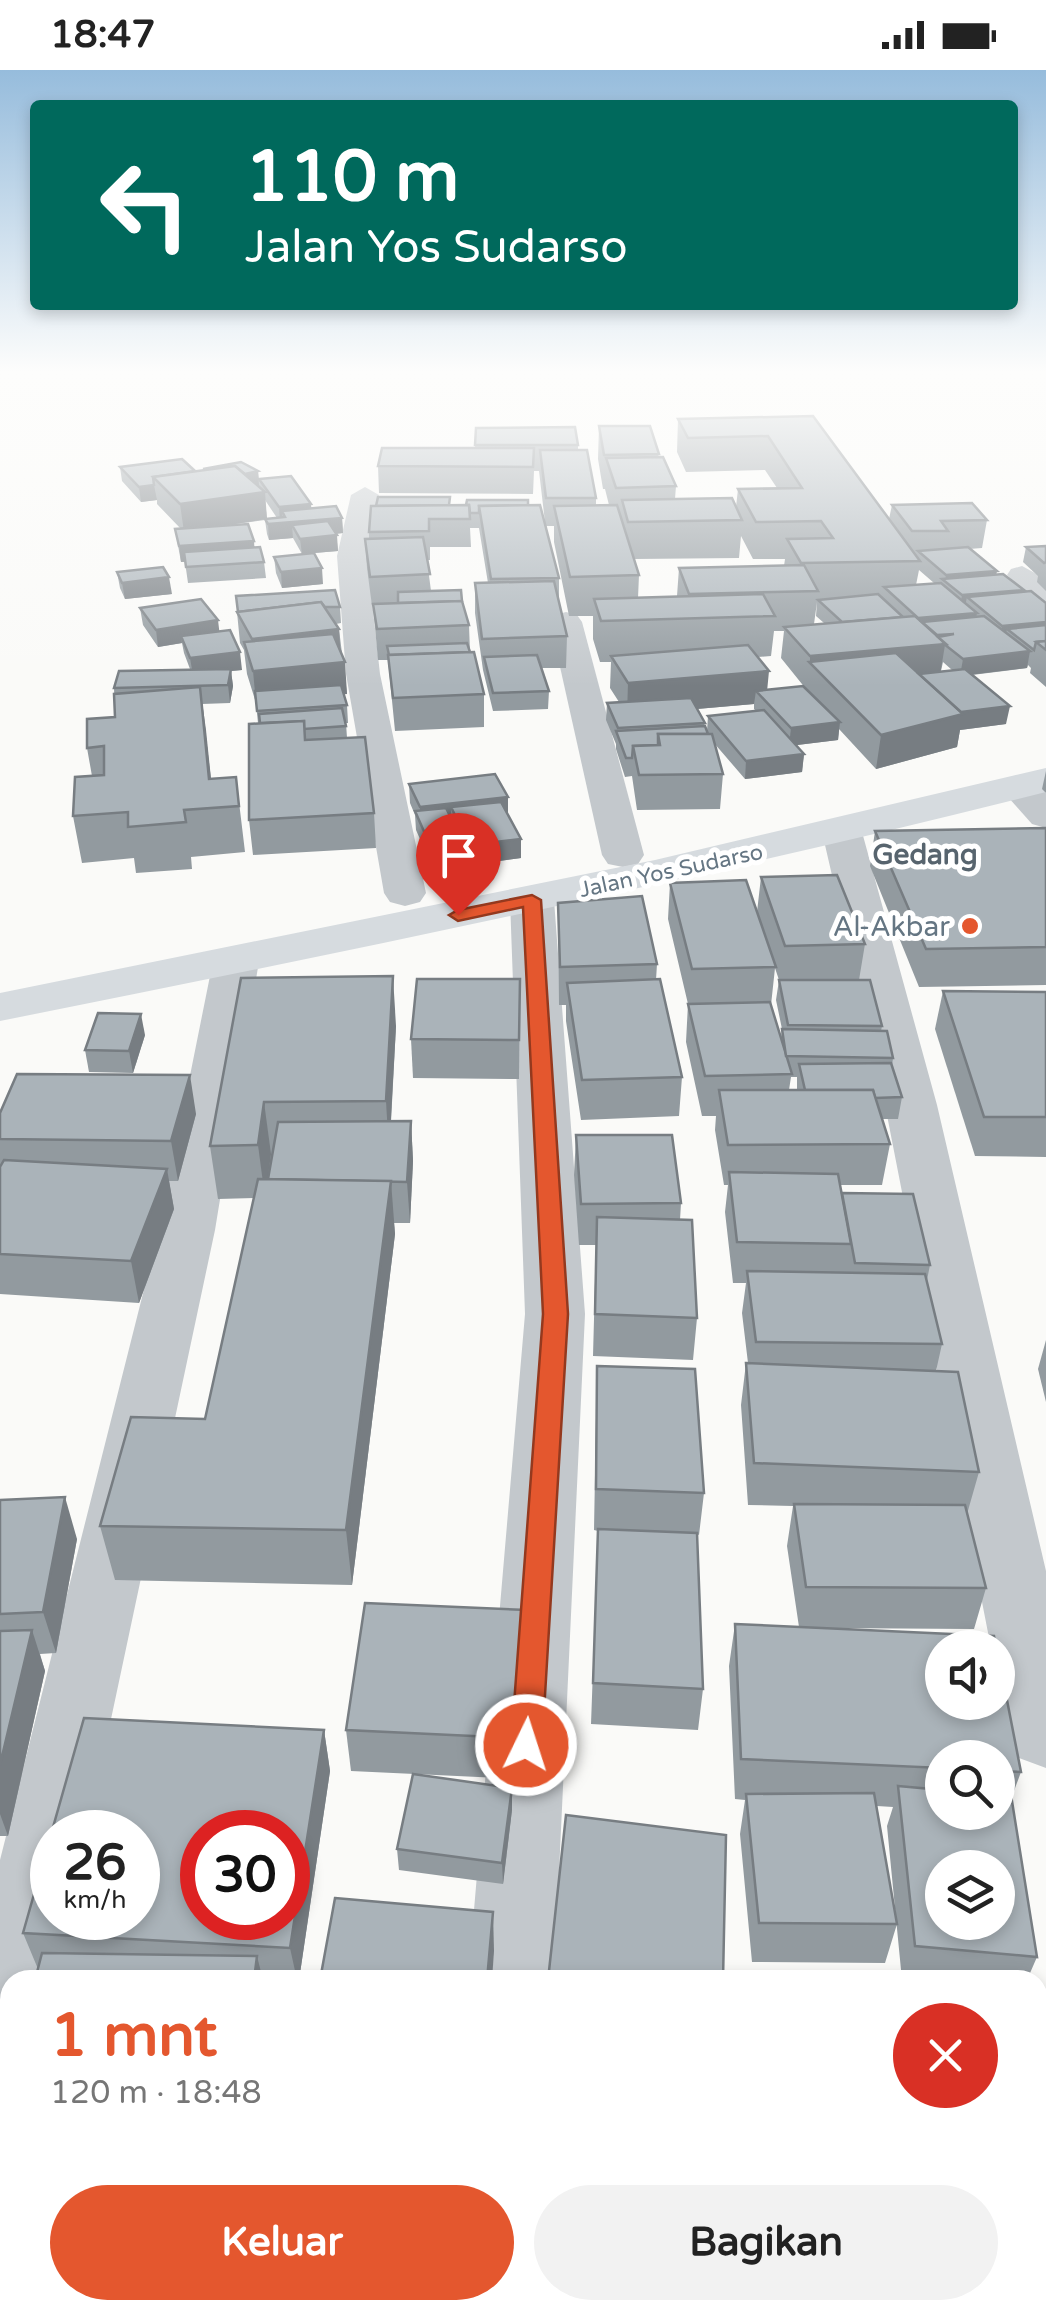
<!DOCTYPE html>
<html lang="id">
<head>
<meta charset="utf-8">
<style>
  :root { --surface:#fff; --page:#f2f2f2; --text:#222; --muted:#767676; --accent:#e4572e }
  body { margin:0; font-family:"Varela Round",sans-serif; background:var(--page); color:var(--text); height:100vh; display:flex; flex-direction:column; font-size:38px; white-space:nowrap }
  * { box-sizing:border-box; margin:0 }
  p { font-size:32px; color:var(--muted) }
  .icon { flex:none; width:55px; height:55px; fill:none; stroke:currentColor; stroke-width:2; stroke-linecap:round; stroke-linejoin:round }
  .map { position:relative; flex:1; overflow:hidden }
  .details { position:absolute; left:0px; top:1900px; width:1048px; height:350px; display:flex; flex-direction:column; background:var(--surface); border-radius:30px 30px 0 0; box-shadow:0 5px 15px #0003 }
  .details>* { flex:none }
  .guide { position:absolute; left:30px; top:30px; width:988px; height:210px; border-radius:10px; box-shadow:0 5px 15px #0003; background:#00695c; color:#fff; overflow:hidden }
  .tools { position:absolute; left:925px; top:1560px; display:grid; gap:20px }
  .tools a { display:grid; place-items:center; width:90px; height:90px; border-radius:50%; background:var(--surface); box-shadow:0 5px 15px #0003; font-size:50px }
  .speed { position:absolute; left:30px; top:1740px; display:flex; gap:20px; font-size:50px; font-weight:700; text-align:center }
  .speed>* { display:grid; place-content:center; width:130px; height:130px; border-radius:50%; background:var(--surface); box-shadow:0 5px 15px #0003; line-height:1 }
  .speed small { font-size:25px; font-weight:400 }
  .speed .limit { border:15px solid #d22; background:#fff; color:#111 }
  .pin { position:absolute; display:grid; place-items:center; width:85px; height:85px; color:#fff; margin:-102px -42px; border-radius:50% 50% 50% 0; rotate:-45deg; box-shadow:0 0 10px #0007 }
  .pin .icon { rotate:45deg }
  .me { position:absolute; width:110px; margin:-55px; rotate:4deg; stroke-linejoin:round; filter:drop-shadow(0 0 8px #0008) }
  .turn { display:flex; align-items:center; gap:35px; height:210px; padding:0 50px; font-size:45px }
  .turn .icon { width:130px; height:130px; stroke-width:2.5 }
  .turn b { display:block; font-size:70px; line-height:85px }
  .round { display:grid; place-items:center; flex:none; width:105px; height:105px; border-radius:52px; background:var(--page) }
  .overview { display:flex; align-items:center; justify-content:space-between; height:170px; padding:0 50px }
  h1 { font-size:60px; font-weight:700; line-height:75px; color:var(--accent) }
  .cta { display:flex; gap:20px; margin-top:auto; padding:20px 50px }
  .cta a { flex:1; height:115px; border-radius:60px; background:var(--accent); color:#fff; font-size:40px; font-weight:700; line-height:115px; text-align:center }
  .cta a+a { background:var(--page); color:var(--text) }
  .status { display:flex; justify-content:space-between; align-items:center; height:70px; padding:0 50px; background:var(--surface); direction:ltr }
  .status svg { height:28px; fill:currentColor }
  .map>svg:first-child { display:block }
  .lines { fill:none; stroke-linecap:round; stroke-linejoin:round }
  .minor { fill:#c3c8cc; fill-rule:evenodd }
  .secondary { fill:#d6dbdf; fill-rule:evenodd }
  .wall { fill:#929a9f; fill-rule:evenodd }
  .shaded-wall { fill:#777d82 }
  .building { fill:#aab3b9; stroke:#777d82; stroke-width:2.5; fill-rule:evenodd }
  .route { fill:#e4572e; stroke:#94391e; stroke-width:2.5 }
  .poi-dot { fill:#e4572e; stroke:#fff; stroke-width:4 }
  .labels { text-anchor:middle; stroke-width:10; stroke-linejoin:round; paint-order:stroke }
  .far-street-label { font-size:22px; fill:#657683; stroke:#fff }
  .far-quarter-label { font-size:28px; font-weight:bold; fill:#57646e; stroke:#fff }
  .poi-label { font-size:28px; fill:#657683; stroke:#fff; text-anchor:end }
</style>
</head>
<body>
<div class="status"><b>18:47</b><svg viewBox="0 0 49 12"><path d="M0 12V9h3v3zM5 12V6h3v6zM10 12V3h3v9zM15 12V0h3v12zM26 1h20v11H26zM47 4h2v5h-2z"/></svg></div>
<div class="map">
<svg width="1046" height="2250" viewBox="0 0 1046 2250">
  <rect width="100%" height="100%" fill="#fafaf8"/>
  <g class="lines">
    <g class="minor">
      <path d="M365,417L379,425L367,486L380,604L426,823L420,832L405,836L390,832L384,823L346,604L337,486L351,425Z"/>
      <path d="M1022,496L1046,509V534L1035,532L1007,505L1011,499Z"/>
      <path d="M566,542L577,545L582,552L644,785L638,794L623,797L608,794L602,785L550,552L555,545Z"/>
      <path d="M1018,705L1032,709L1046,723V758L1032,754L999,717L1004,709Z"/>
      <path d="M842,750L856,753L862,762L937,1035L1046,1501V1698L1019,1688C1002,1653 998,1616 998,1578H991L885,1035L822,762L828,753Z"/>
      <path d="M532,817L547,821L554,830L585,1244L554,1910H468L525,1244L510,830L517,821Z"/>
      <path d="M236,877L252,881L259,891L215,1160L87,1762H52V1848H69L56,1910H10V2007L0,2011V1790L159,1160L213,891L220,881Z"/>
      <path d="M439,2240H539L538,2250H438Z"/>
    </g>
    <path class="secondary" d="M1046,698V722C700,809 350,881 0,951V923L655,790Z"/>
  </g>
  <g class="wall">
    <path d="M813,346L889,449L892,435L987,450L982,478L969,479L996,504L1024,520L1023,522L1046,533V617L1030,603L1031,598L1028,595L1027,598L972,605L1006,654L960,660L957,677L876,699L839,659L838,670L797,675L804,684L802,702L745,709L714,673L723,704L720,739L637,740L632,706L625,707L616,679V674L606,650L607,633L619,632L610,618L611,592H600L593,569V546H569L554,472V456H546L559,508V533L567,566L566,598H542L549,621L548,639L493,641L483,600L475,543V513H488L479,458H470L471,477H430V490H427L431,521L462,531L469,555L470,582L484,624V657L395,661L388,590H378L373,536H372L367,498L365,469H369V462L451,435H528L545,452L539,401H534L533,424L379,423L378,396L475,378L476,358L578,375V380L596,428V435H609L605,419H603L598,389L599,356L659,384L658,387L676,416L675,429L736,437L738,419L777,418L765,400L686,402L677,382L678,349ZM741,466L753,489H785L784,496L679,498L677,526L638,528L639,505L634,489L739,488ZM919,500L934,513L916,515ZM817,532L816,546L824,553L814,554ZM774,561H784L781,588L806,619L767,620L758,587L771,586ZM943,592L952,600L941,601ZM754,634V639L756,641L708,646L707,661L704,656L705,653L697,639Z"/>
    <path d="M120,397L195,401H258L260,418L259,409L312,438L342,448L343,463L336,464L338,481L302,484L293,468L269,470L267,464L265,450L229,455L254,477L264,492L266,508L188,513L185,492H181L175,459H181L157,434V430L141,432L122,411ZM265,430L277,448L267,449Z"/>
    <path d="M1046,476V521L1037,512L1038,506L1023,492L1026,477Z"/>
    <path d="M274,487L323,514L282,518L276,503Z"/>
    <path d="M117,502L172,524L125,529L120,518Z"/>
    <path d="M340,537L341,553L336,554L339,559L347,624H344L347,635L348,653H346L347,668L374,743L376,778L253,785L249,750L258,653L256,633L247,604L244,580L240,573L237,542Z"/>
    <path d="M140,538L219,562L242,600L231,601L233,616L230,633L202,634L211,709L236,707L245,782L191,787L192,799L136,803L134,788L82,793L73,746L92,706L87,678L115,647L114,618L190,599L184,583L182,573L158,577L143,555Z"/>
    <path d="M1046,701V723L1042,719Z"/>
    <path d="M409,714L508,744L521,788L470,795L466,786V797L434,801L416,760L415,745L410,733Z"/>
    <path d="M1046,758V915L919,917L870,796L875,761Z"/>
    <path d="M761,807L865,874L859,910L882,956L881,961L893,988L892,996L902,1027L898,1049H882L890,1074L882,1115H840L842,1125L930,1195L927,1210L942,1274L936,1301L979,1402L967,1444L986,1518L974,1559L824,1558L1021,1702L1011,1729L1037,1887L1027,1910H902L887,1756L893,1737L877,1736L897,1854L885,1893L752,1892L740,1764L745,1730L735,1729L729,1596L735,1554L799,1557L787,1476L793,1436L748,1435L741,1335L746,1293H748L742,1243L746,1213H733L725,1142L728,1115H724L715,1060L716,1046H702L686,972L688,934L668,849L670,813L757,842ZM775,898L779,910L776,930L782,959L781,968L771,935ZM791,1007H797V1020H789ZM942,1688H998V1742H942Z"/>
    <path d="M558,833L657,894L656,910L682,1007L679,1046L581,1050L566,951V935H559Z"/>
    <path d="M241,908L396,956L391,1052L411,1051L413,1091L410,1153H394L395,1164L352,1515L115,1510L100,1456L205,1349L254,1128L218,1129L210,1076Z"/>
    <path d="M520,909L519,1009L413,1008L411,969Z"/>
    <path d="M943,921L1046,922V1087L975,1086L935,959Z"/>
    <path d="M145,965L133,1003L89,1002L85,980Z"/>
    <path d="M196,1044L178,1111H169L174,1139L139,1233L0,1224V1069Z"/>
    <path d="M576,1065L681,1133L680,1150L697,1248L693,1290L593,1286L596,1175H579L574,1105Z"/>
    <path d="M1046,1270V1332L1038,1299Z"/>
    <path d="M597,1296L704,1423L699,1465L697,1464L703,1619L698,1660L591,1654L598,1461L594,1460Z"/>
    <path d="M0,1430L77,1469L56,1583L40,1584L45,1601L8,1766H0Z"/>
    <path d="M526,1540V1582L518,1709L351,1701L346,1660Z"/>
    <path d="M324,1660L330,1701L299,1910H35L38,1899L23,1863Z"/>
    <path d="M512,1740L503,1814L399,1800L397,1779Z"/>
    <rect x="1038" y="1927" width="8" height="186"/>
    <path d="M1038,2118H1046V2250H931L935,2240H1038Z"/>
    <path d="M264,2240H462L461,2250H267Z"/>
    <rect x="520" y="2240" width="205" height="10"/>
    <path d="M752,2240H894L890,2250H746L747,2245H753Z"/>
  </g>
  <g class="shaded-wall">
    <path d="M258,401L259,416L220,409Z"/>
    <path d="M154,415L157,430L141,432L139,417Z"/>
    <path d="M265,422L267,449L184,462L180,434Z"/>
    <path d="M311,434L312,449L282,441L283,452H280L279,437Z"/>
    <path d="M342,448L343,463L299,467L292,455L293,468L269,470L268,454Z"/>
    <path d="M337,465L338,481L302,484L300,469Z"/>
    <path d="M254,471L255,486L181,492L179,476Z"/>
    <path d="M322,498L323,514L282,518L281,502Z"/>
    <path d="M997,501L994,517L945,511L946,505Z"/>
    <path d="M169,507L172,524L125,529L122,513Z"/>
    <path d="M1024,520L1021,536L967,527L964,541L959,542L962,525Z"/>
    <path d="M977,543L974,560L922,552L918,548Z"/>
    <path d="M218,550L220,567L181,566L182,573L158,577L156,560Z"/>
    <path d="M1046,552V568L1007,559L1004,573H999L1002,556Z"/>
    <path d="M339,559L341,590L345,592L347,624L256,633L253,601L255,600L252,569Z"/>
    <path d="M954,564L945,575L940,605L810,592V586Z"/>
    <path d="M1030,581L1027,598L960,606L963,589Z"/>
    <path d="M240,582L242,600L231,601L233,616L230,633L228,615L193,605L190,588Z"/>
    <path d="M769,601L766,632L756,621L754,634L627,645L628,613Z"/>
    <path d="M200,617L206,660L214,738H213Z"/>
    <path d="M1010,636L1006,654L960,660L957,677L876,699L881,665L953,643Z"/>
    <path d="M840,652L838,670L789,676L791,658Z"/>
    <path d="M804,684L802,702L745,709L746,691Z"/>
    <path d="M508,727V746L451,737V753H420V737Z"/>
    <path d="M521,769V788L470,795V775Z"/>
    <path d="M466,778V797L434,801L433,782Z"/>
    <path d="M393,906L396,956L389,1083L386,1031Z"/>
    <path d="M141,944L145,965L133,1003L129,981Z"/>
    <path d="M190,1005L196,1044L178,1111L171,1071Z"/>
    <path d="M264,1032L271,1084L265,1128L258,1075Z"/>
    <path d="M411,1051L413,1091L410,1153L407,1112Z"/>
    <path d="M167,1099L174,1139L139,1233L131,1191Z"/>
    <path d="M391,1111L395,1164L352,1515L346,1460Z"/>
    <path d="M65,1427L77,1469L56,1583L43,1542Z"/>
    <path d="M526,1540V1582L518,1709V1668Z"/>
    <path d="M32,1560L45,1601L8,1766L0,1744V1695Z"/>
    <path d="M324,1660L330,1701L299,1910H297L290,1878Z"/>
    <path d="M512,1718V1740L503,1814L502,1793Z"/>
    <path d="M493,1842L494,1881L492,1910H487Z"/>
    <path d="M257,1886L263,1910H254Z"/>
    <path d="M210,2240H230L229,2250H208Z"/>
    <path d="M456,2240H462L461,2250H455Z"/>
  </g>
  <g class="building">
    <path d="M813,346L920,491L801,493L787,469L833,468L821,451L756,452L738,419L802,418L768,366L688,368L678,349Z"/>
    <path d="M599,356H650L659,384L604,385Z"/>
    <path d="M575,357L578,375H475L476,358Z"/>
    <path d="M382,378H534L533,397L378,396Z"/>
    <path d="M540,380H587L596,428H546Z"/>
    <path d="M663,387L676,416L616,418L606,388Z"/>
    <path d="M182,389L195,401L153,407L154,415L139,417L120,397Z"/>
    <path d="M241,392L258,401L245,404L235,396L203,399Z"/>
    <path d="M235,396L265,422L180,434L153,407Z"/>
    <path d="M291,406L311,434L279,437L259,409Z"/>
    <path d="M378,427H450L449,435L376,436Z"/>
    <path d="M732,428L742,450L628,452L622,430Z"/>
    <path d="M467,430H528V435L479,436V443H470L469,435H466Z"/>
    <path d="M972,433L987,450L941,451L948,461H912L892,435Z"/>
    <path d="M469,435L470,449H429V461L369,462L371,436Z"/>
    <path d="M540,435L559,508L491,509L479,436Z"/>
    <path d="M617,435L639,505L570,507L554,436Z"/>
    <path d="M336,436L342,448L268,454L265,449L285,447L282,441Z"/>
    <path d="M328,451L337,465L300,469L292,455Z"/>
    <path d="M248,454L254,471L179,476L175,459Z"/>
    <path d="M423,467L430,504L370,507L365,469Z"/>
    <path d="M1046,476V492L1044,493L1026,477Z"/>
    <path d="M260,477L264,492L186,497L184,482Z"/>
    <path d="M968,477L997,501L946,505L918,481Z"/>
    <path d="M314,483L322,498L281,502L274,487Z"/>
    <path d="M804,495L818,521L689,524L679,498Z"/>
    <path d="M163,497L169,507L122,513L117,502Z"/>
    <path d="M1003,504L1024,520L962,525L942,509Z"/>
    <path d="M554,511L567,566L482,569L475,513Z"/>
    <path d="M941,513L977,543L918,548L884,517Z"/>
    <path d="M335,520L340,537H325L321,532L238,542L236,526Z"/>
    <path d="M461,520L462,531L398,533V522Z"/>
    <path d="M1031,521L1046,533V552L1002,556L967,527Z"/>
    <path d="M763,524L775,546L601,551L594,529Z"/>
    <path d="M878,524L903,547L842,552L818,530Z"/>
    <path d="M201,529L218,550L156,560L140,538Z"/>
    <path d="M462,531L469,555L377,559L373,534Z"/>
    <path d="M321,532L339,559L252,569L237,542Z"/>
    <path d="M915,546L946,574L810,586L784,557Z"/>
    <path d="M984,546L1030,581L963,589L944,574H946L938,567L954,564L937,565L922,552Z"/>
    <path d="M1046,555V571L1036,572L1034,580L1007,559Z"/>
    <path d="M230,560L240,582L190,588L181,566Z"/>
    <path d="M333,564L345,592L253,601L244,572Z"/>
    <path d="M1046,571V580L1036,572Z"/>
    <path d="M467,573L470,582L389,585L387,576Z"/>
    <path d="M748,575L769,601L628,613L611,586Z"/>
    <path d="M474,582L484,624L393,628L388,585Z"/>
    <path d="M896,583L963,644L881,665L809,592Z"/>
    <path d="M537,585L549,621L493,623L484,587Z"/>
    <path d="M231,599L228,615L114,618L119,601Z"/>
    <path d="M965,599L1010,636L961,642L919,604Z"/>
    <path d="M341,615L347,635L257,641L255,621Z"/>
    <path d="M803,616L840,652L791,658L756,621Z"/>
    <path d="M200,617L209,709L236,707L239,736L184,740L186,752L128,757V742L73,746L75,707L104,705V676L87,678V649L115,647L114,624Z"/>
    <path d="M691,628L705,653L618,658L607,633Z"/>
    <path d="M342,638L346,656L304,659V651L260,653L259,644Z"/>
    <path d="M764,640L804,684L746,691L708,646Z"/>
    <path d="M304,651L305,670L365,667L374,743L249,750V654Z"/>
    <path d="M705,656L708,664H658V675L633,676L632,688H626L616,661Z"/>
    <path d="M658,664H712L723,704L639,705L633,676L660,675Z"/>
    <path d="M495,704L508,727L420,737L409,714Z"/>
    <path d="M501,732L521,769L470,775L451,737Z"/>
    <path d="M446,738L466,778L433,782L415,741Z"/>
    <path d="M1046,758V877L926,879L875,761Z"/>
    <path d="M837,805L865,874L785,876L761,807Z"/>
    <path d="M746,810L776,897L692,899L670,813Z"/>
    <path d="M642,826L657,894L560,897L558,833Z"/>
    <path d="M393,906L386,1031L264,1032L258,1075L210,1076L241,908Z"/>
    <path d="M417,909H520L519,970L411,969Z"/>
    <path d="M660,909L682,1007L582,1010L567,913Z"/>
    <path d="M779,910H870L882,956L788,955Z"/>
    <path d="M943,921L1046,922V1047H984Z"/>
    <path d="M770,932L792,1004L705,1006L688,934Z"/>
    <path d="M98,943L141,944L129,981L85,980Z"/>
    <path d="M782,959L887,961L893,988L786,986Z"/>
    <path d="M891,993L902,1027L875,1028L873,1020H805L799,994Z"/>
    <path d="M17,1004L190,1005L171,1071L0,1069V1043Z"/>
    <path d="M719,1020H873L890,1074L728,1075Z"/>
    <path d="M411,1051L407,1112L268,1109L278,1052Z"/>
    <path d="M576,1065H672L681,1133L581,1134Z"/>
    <path d="M4,1090L167,1099L131,1191L0,1184V1097Z"/>
    <path d="M729,1102L838,1104L851,1174L737,1172Z"/>
    <path d="M258,1109L391,1111L346,1460L100,1456L131,1347L205,1349Z"/>
    <path d="M842,1123L913,1124L930,1195L855,1193Z"/>
    <path d="M597,1147L692,1150L697,1248L595,1244Z"/>
    <path d="M747,1201L925,1204L942,1274L756,1272Z"/>
    <path d="M746,1293L958,1302L979,1402L754,1393Z"/>
    <path d="M597,1296L695,1299L704,1423L596,1419Z"/>
    <path d="M65,1427L43,1542L0,1544V1430Z"/>
    <path d="M794,1434L965,1435L986,1518L806,1517Z"/>
    <path d="M598,1459L697,1463L703,1619L593,1613Z"/>
    <path d="M365,1533L526,1540L518,1668L346,1660Z"/>
    <path d="M735,1554L994,1566L996,1578H942V1632H998V1584L1021,1702L998,1701V1688H942V1698L741,1689Z"/>
    <path d="M32,1560L0,1695V1561Z"/>
    <path d="M84,1648L324,1660L290,1878L23,1863ZM52,1762H138V1848H52ZM202,1762H288V1848H202Z"/>
    <path d="M413,1704L512,1718L502,1793L397,1779Z"/>
    <path d="M898,1716L942,1720V1742H998V1724L1011,1725L1037,1887L915,1876ZM942,1798H998V1852H942Z"/>
    <path d="M874,1723L897,1854L759,1853L746,1724Z"/>
    <path d="M566,1745L726,1765L723,1910H548Z"/>
    <path d="M335,1828L493,1842L487,1910H320Z"/>
    <path d="M42,1883L257,1886L254,1910H35Z"/>
    <rect x="1038" y="1927" width="8" height="151"/>
    <path d="M10,2019V2240H210L208,2250H0V2062Z"/>
    <rect x="1038" y="2118" width="8" height="98"/>
    <path d="M1038,2232L1046,2233V2250H944L943,2240H1038Z"/>
    <path d="M298,2240H456L455,2250H400Z"/>
    <path d="M541,2240H725V2250H611V2246Z"/>
    <path d="M747,2245L855,2250H747Z"/>
  </g>
  <linearGradient id="sky" x2="0" y2="1"><stop stop-color="#96bcdc"/><stop offset="0.49" stop-color="#fdfdfc"/><stop offset="1" stop-color="#fdfdfc" stop-opacity="0"/></linearGradient>
  <rect width="1046" height="616" fill="url(#sky)"/>
  <path class="route" d="M532,825L541,830L568,1244L542,1675L538,1685L526,1689L515,1685L511,1675L543,1244L523,837L458,851L449,845L458,840Z"/>
  <circle class="poi-dot" cx="970" cy="856" r="10"/>
  <g class="labels">
    <g class="far-street-label">
      <text transform="translate(671 800) rotate(-12)" y="8">Jalan Yos Sudarso</text>
    </g>
    <g class="far-quarter-label">
      <text x="925" y="794">Gedang</text>
    </g>
    <g class="poi-label">
      <text x="950" y="866">Al-Akbar</text>
    </g>
  </g>
</svg>
<div class="tools">
<a><svg class="icon" aria-label="sound" viewBox="0 0 24 24"><path d="M4 9h4l5-4v14l-5-4H4zM17 9q2 3 0 6"/></svg></a>
<a><svg class="icon" aria-label="search" viewBox="0 0 24 24"><circle cx="10" cy="10" r="6"/><path d="M15 15l6 6"/></svg></a>
<a><svg class="icon" aria-label="layers" viewBox="0 0 24 24"><path d="M12 4l9 5-9 5-9-5zM3 14l9 5 9-5"/></svg></a>
</div>
<div class="speed"><div>26<small>km/h</small></div><div class="limit">30</div></div>
<div class="pin" style="left:458px;top:845px;background:#d93025"><svg class="icon" aria-label="arrive" viewBox="0 0 24 24"><path d="M6 21V4h12l-3 4 3 4H6"/></svg></div>
<svg class="me" style="left:526px;top:1675px" viewBox="-20 -20 40 40"><circle r="17" fill="#e4572e" stroke="#fff" stroke-width="3"/><path d="M0-11L8 9 0 5-8 9z" fill="#fff"/></svg>
<div class="guide">
<div class="turn"><svg class="icon" aria-label="left" viewBox="0 0 24 24"><path d="M17 20v-9H6M10 6l-5 5 5 5"/></svg><div><b>110 m</b>Jalan Yos Sudarso</div></div>
</div>
<section class="details">
<div class="overview"><div><h1>1 mnt</h1><p>120 m · 18:48</p></div><a class="round" style="background:#d93025;color:#fff"><svg class="icon" aria-label="close" viewBox="0 0 24 24"><path d="M6 6l12 12M18 6L6 18"/></svg></a></div>
<div class="cta"><a>Keluar</a><a>Bagikan</a></div>
</section>
</div>
</body>
</html>
